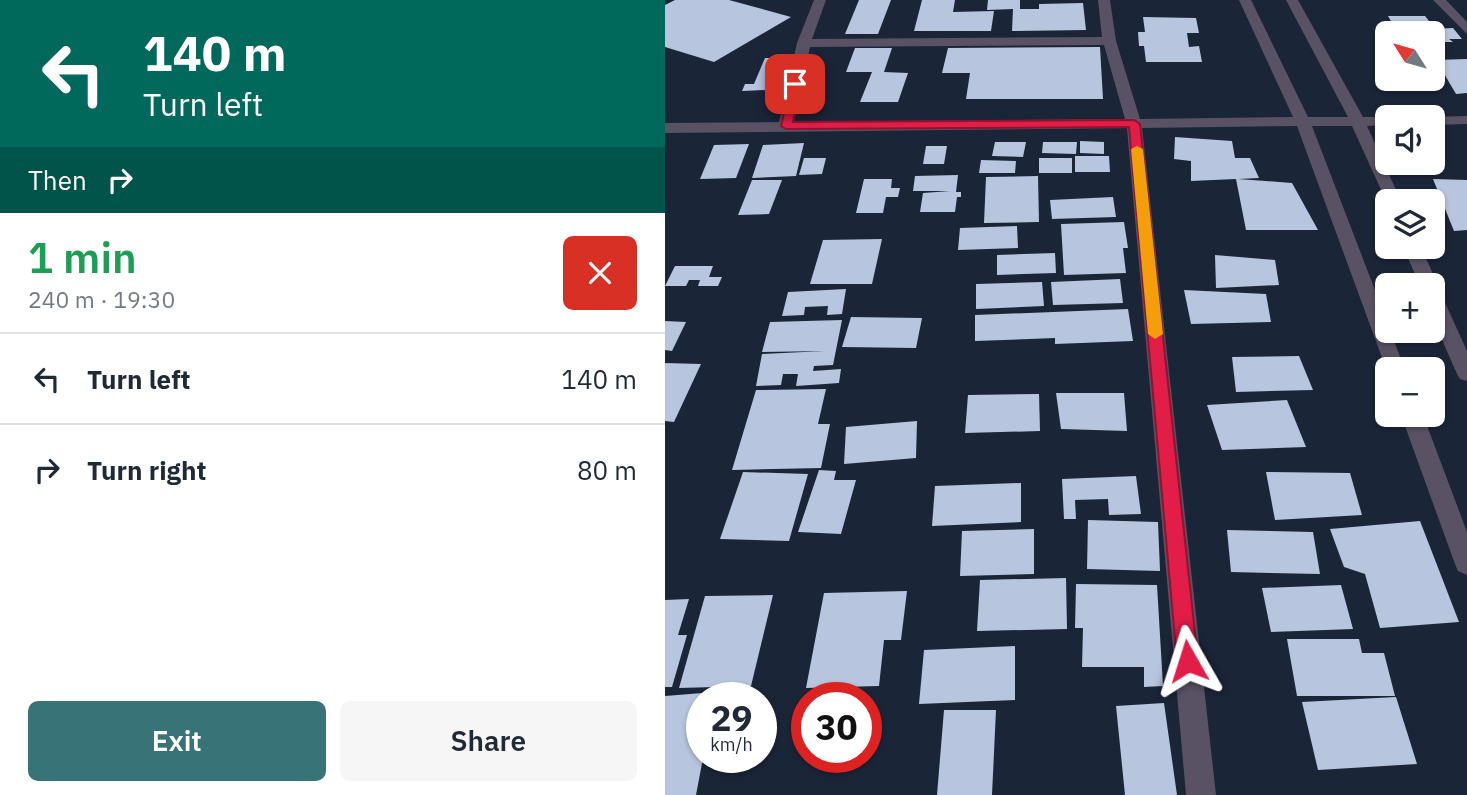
<!DOCTYPE html>
<html lang="en">
<head>
<meta charset="utf-8">
<style>
  :root { --surface:#fff; --page:#f6f6f7; --text:#1f2937; --muted:#747a83; --line:#e0e1e3; --accent:#377377 }
  body { margin:0; font-family:"IBM Plex Sans",sans-serif; background:var(--page); color:var(--text); height:100vh; display:flex; flex-direction:column; font-size:26px; white-space:nowrap }
  * { box-sizing:border-box; margin:0 }
  p { font-size:23px; color:var(--muted) }
  .icon { flex:none; width:38px; height:38px; fill:none; stroke:currentColor; stroke-width:2; stroke-linecap:round; stroke-linejoin:round }
  .map { position:relative; flex:1; overflow:hidden }
  .details { display:flex; flex-direction:column; background:var(--surface); width:665px }
  .details>* { flex:none }
  .guide { background:#00695c; color:#fff; overflow:hidden }
  .needle { width:46px; rotate:307deg }
  .buttons { position:absolute; left:710px; top:21px; display:grid; gap:14px }
  .buttons a { display:grid; place-items:center; width:70px; height:70px; border-radius:10px; background:var(--surface); box-shadow:0 2px 5px #0004; font-size:35px }
  .speed { position:absolute; left:21px; top:682px; display:flex; gap:14px; font-size:35px; font-weight:700; text-align:center }
  .speed>* { display:grid; place-content:center; width:91px; height:91px; border-radius:50%; background:var(--surface); box-shadow:0 2px 5px #0004; line-height:1 }
  .speed small { font-size:18px; font-weight:400 }
  .speed .limit { border:10px solid #d22; background:#fff; color:#111 }
  .pin { position:absolute; display:grid; place-items:center; width:60px; height:60px; color:#fff; margin:-30px; border-radius:14px; box-shadow:0 4px 10px #0006 }
  .me { position:absolute; width:77px; margin:-38px; rotate:354deg; stroke-linejoin:round; filter:drop-shadow(0 0 5px #0008) }
  .turn { display:flex; align-items:center; gap:24px; height:147px; padding:0 28px; font-size:32px }
  .turn .icon { width:91px; height:91px; stroke-width:2.5 }
  .turn b { display:block; font-size:49px; line-height:60px }
  .then { display:flex; align-items:center; height:66px; padding:0 28px; background:#0003; gap:14px; font-size:26px }
  .round { display:grid; place-items:center; flex:none; width:74px; height:74px; border-radius:10px; background:var(--page) }
  .headline { display:flex; align-items:center; justify-content:space-between; height:119px; padding:0 28px }
  h1 { font-size:42px; font-weight:600; line-height:52px; color:#1e9e55 }
  .primary-button { display:flex; gap:14px; margin-top:auto; padding:14px 28px }
  .primary-button a { flex:1; height:80px; border-radius:10px; background:var(--accent); color:#fff; font-size:28px; font-weight:600; line-height:80px; text-align:center }
  .primary-button a+a { background:var(--page); color:var(--text) }
  ul { padding:0; list-style:none }
  li { display:flex; align-items:center; gap:21px; height:91px; padding:0 28px; border-top:2px solid var(--line) }
  li div { flex:1 }
  li b { display:block; font-size:26px }
  li em { font-style:normal }
  main { display:flex; flex:1; min-height:0 }
  .map>svg:first-child { display:block }
  .building { fill:#b7c5de }
  .lines { fill:none; stroke-linecap:round; stroke-linejoin:round }
  .minor { fill:#585264; fill-rule:evenodd }
  .route { fill:#e11d48; stroke:#92132f; stroke-width:2 }
  .slow { fill:#f59e0b }
</style>
</head>
<body>
<main>
<section class="details">
<div class="guide">
<div class="turn"><svg class="icon" aria-label="left" viewBox="0 0 24 24"><path d="M17 20v-9H6M10 6l-5 5 5 5"/></svg><div><b>140 m</b>Turn left</div></div>
<div class="then">Then<svg class="icon" aria-label="right" viewBox="0 0 24 24"><path d="M7 20v-9h11M14 6l5 5-5 5"/></svg></div>
</div>
<div class="headline"><div><h1>1 min</h1><p>240 m · 19:30</p></div><a class="round" style="background:#d93025;color:#fff"><svg class="icon" aria-label="close" viewBox="0 0 24 24"><path d="M6 6l12 12M18 6L6 18"/></svg></a></div>
<ul>
<li><svg class="icon" aria-label="left" viewBox="0 0 24 24"><path d="M17 20v-9H6M10 6l-5 5 5 5"/></svg><div><b>Turn left</b></div><em>140 m</em></li>
<li><svg class="icon" aria-label="right" viewBox="0 0 24 24"><path d="M7 20v-9h11M14 6l5 5-5 5"/></svg><div><b>Turn right</b></div><em>80 m</em></li>
</ul>
<div class="primary-button"><a>Exit</a><a>Share</a></div>
</section>
<div class="map">
<svg width="802" height="795" viewBox="0 0 802 795">
  <rect width="100%" height="100%" fill="#1b2538"/>
  <g class="building">
    <path d="M10,0H64L126,17L49,62L0,47V5Z"/>
    <path d="M194,0H226L213,34H180Z"/>
    <path d="M257,0H290L288,12L329,11L326,31H249Z"/>
    <path d="M323,0H355V9H374V4L418,3L421,30L347,31L348,9L322,10Z"/>
    <path d="M723,16H760L769,27L730,28Z"/>
    <path d="M478,17L531,18L534,33H522L524,47L534,46L537,62H481L479,46H474L473,32H480Z"/>
    <path d="M788,28L797,39H784L788,42H768V33H749L747,30Z"/>
    <path d="M435,47L438,99H301L305,73H277L283,48Z"/>
    <path d="M190,48H227L219,72L243,73L233,102H195L207,72H181Z"/>
    <path d="M100,58H111L101,90L77,91L80,84H89Z"/>
    <path d="M802,59V93L791,94L771,60Z"/>
    <path d="M510,137L567,141L570,158H585L594,178L573,179L627,183L653,230H581L571,179L526,181V161L509,159Z"/>
    <path d="M415,141L439,142V154L415,153Z"/>
    <path d="M330,142H361L358,157L327,156Z"/>
    <path d="M378,142H412L411,154L377,153Z"/>
    <path d="M139,143L131,176L87,178L98,145Z"/>
    <path d="M84,144L71,178L35,179L49,145Z"/>
    <path d="M261,146H282L279,164H258Z"/>
    <path d="M410,156H444L445,172H410Z"/>
    <path d="M139,158H161L157,174L134,175Z"/>
    <rect x="374" y="158" width="33" height="15"/>
    <path d="M316,160L351,161L350,173H314Z"/>
    <path d="M293,175L291,192H296V197H292L290,212H255L258,193L285,191H248L250,176Z"/>
    <path d="M373,176L374,222L319,223L321,177Z"/>
    <path d="M199,179H227L226,188H235L233,197H221L218,213H191Z"/>
    <path d="M768,179L802,180V230L789,231Z"/>
    <path d="M87,180H117L104,214L73,215Z"/>
    <path d="M448,197L451,217L387,219L385,200Z"/>
    <path d="M459,222L463,248H458L461,273L399,275L396,224Z"/>
    <path d="M352,226L353,248L293,250L295,228Z"/>
    <path d="M217,239L207,284H145L158,240Z"/>
    <path d="M390,253L391,273L332,275V255Z"/>
    <path d="M550,255L610,260L614,285L551,288Z"/>
    <path d="M10,266H48L44,277H57L53,286H33L35,280H24L21,286H0Z"/>
    <path d="M455,279L458,303L388,305L386,282Z"/>
    <path d="M377,282L379,306L311,309V284Z"/>
    <path d="M181,289L177,314L162,315L163,306L140,307L139,315L117,316L123,292Z"/>
    <path d="M519,290L601,294L606,322L526,324Z"/>
    <path d="M463,309L468,341L390,344V338L310,341V315Z"/>
    <path d="M186,317L257,318L251,348L177,347Z"/>
    <path d="M177,320L168,365L149,366L148,371L176,369L174,383L131,386L133,374H118L116,385L91,386L97,354L160,351L97,352L105,322Z"/>
    <path d="M0,321L21,322L7,351L0,350Z"/>
    <path d="M634,356L648,390L571,392L567,357Z"/>
    <path d="M0,363L36,364L9,422L0,421Z"/>
    <path d="M161,389L153,424H165L156,468L67,470L91,390Z"/>
    <path d="M391,393H459L462,431L396,429Z"/>
    <path d="M374,394L375,431L300,433L303,395Z"/>
    <path d="M622,400L641,447L557,450L542,405Z"/>
    <path d="M252,421L251,458L179,464L181,427Z"/>
    <path d="M154,470L171,471L169,480H191L176,534L133,532Z"/>
    <path d="M78,472L143,474L124,541L55,539Z"/>
    <path d="M601,472L685,473L697,515L610,520Z"/>
    <path d="M471,476L476,514L444,515L443,499L410,500L411,519H399L397,479Z"/>
    <path d="M356,483V522L267,526L270,486Z"/>
    <path d="M423,520L493,522L495,571L422,569Z"/>
    <path d="M755,521L794,622L715,628L700,574L679,567L665,529Z"/>
    <path d="M369,529V574L295,576L297,531Z"/>
    <path d="M562,530L648,532L655,574L566,572Z"/>
    <path d="M401,578L402,629L312,631L315,580Z"/>
    <path d="M411,584L492,585L498,686L479,687V667H417L418,628H410Z"/>
    <path d="M676,585L688,629L606,632L597,588Z"/>
    <path d="M242,591L236,640H219L214,686L141,688L159,593Z"/>
    <path d="M108,595L86,686L14,688L40,596Z"/>
    <path d="M24,599L13,635H22L7,687H0V600Z"/>
    <path d="M622,639H694L697,653H719L730,696H632Z"/>
    <path d="M350,646V700L254,704L259,650Z"/>
    <path d="M50,692L49,698H37L38,758L31,795H0V696Z"/>
    <path d="M731,697L752,764L653,770L637,702Z"/>
    <path d="M499,703L512,795H460L451,706Z"/>
    <path d="M279,710H331L327,795H272Z"/>
  </g>
  <g class="lines">
    <g class="minor">
      <path d="M149,0H161L147,39L437,37L433,0H445L451,41L475,119L628,117L574,0H586L643,117H683L621,0H633L698,117H726H723V125L702,126L736,201H723V205L687,126H647L723,324V331H725L740,369H723V374L632,126L477,128L551,795H521L462,128L0,133V123L114,122L132,43ZM439,45L460,119L129,122L145,47Z"/>
      <path d="M768,0H781L802,22V34Z"/>
      <path d="M802,116V124L768,125V117H765Z"/>
      <path d="M738,247H756L773,285L771,289L768,285H755Z"/>
      <path d="M768,290L777,296L802,351V381L795,379L792,374L768,319Z"/>
      <path d="M736,415H758L802,532V575L793,571L790,564Z"/>
    </g>
  </g>
  <path class="route" d="M126,82L135,84L128,122L469,120L475,124L533,661L530,667L523,670L515,667L512,661L464,127L121,129L116,126Z"/>
  <path class="slow" d="M472,146L478,149L498,334L490,339L483,334L466,149Z"/>
</svg>
<div class="buttons">
<a><svg class="needle" viewBox="-14 -14 28 28"><path d="M0-13l5 13h-10z" fill="#e53935"/><path d="M0 13l5-13h-10z" fill="#747a83"/></svg></a>
<a><svg class="icon" aria-label="sound" viewBox="0 0 24 24"><path d="M4 9h4l5-4v14l-5-4H4zM17 9q2 3 0 6"/></svg></a>
<a><svg class="icon" aria-label="layers" viewBox="0 0 24 24"><path d="M12 4l9 5-9 5-9-5zM3 14l9 5 9-5"/></svg></a>
<a>+</a>
<a>−</a>
</div>
<div class="speed"><div>29<small>km/h</small></div><div class="limit">30</div></div>
<div class="pin" style="left:130px;top:84px;background:#d93025"><svg class="icon" aria-label="arrive" viewBox="0 0 24 24"><path d="M6 21V4h12l-3 4 3 4H6"/></svg></div>
<svg class="me" style="left:523px;top:661px" viewBox="-20 -20 40 40"><path d="M0-17L14 15 0 8-14 15z" fill="#e11d48" stroke="#fff" stroke-width="4"/></svg>
</div>
</main>
</body>
</html>
